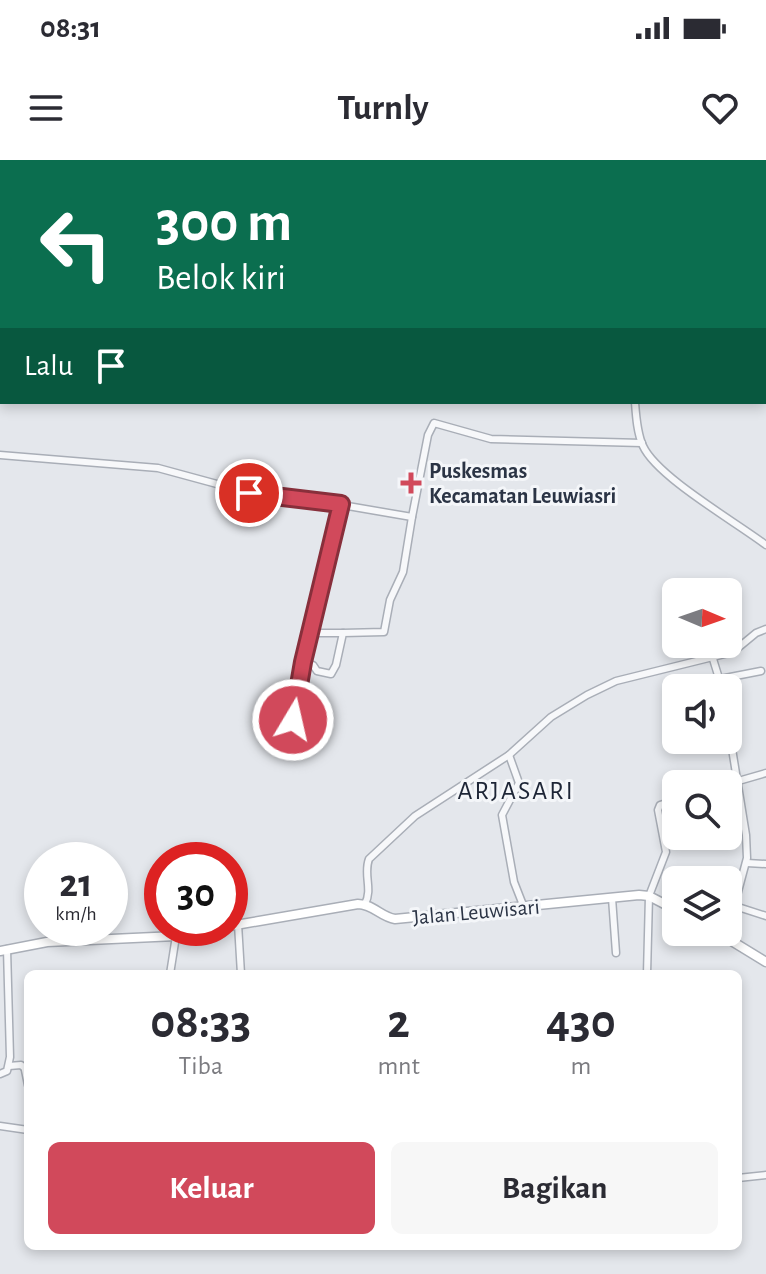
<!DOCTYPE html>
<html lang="id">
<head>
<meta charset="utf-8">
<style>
  :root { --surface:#fff; --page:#f7f7f7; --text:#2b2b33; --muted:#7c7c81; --accent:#d1495b }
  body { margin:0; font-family:"Alegreya Sans",sans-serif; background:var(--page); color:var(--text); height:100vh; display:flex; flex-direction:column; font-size:30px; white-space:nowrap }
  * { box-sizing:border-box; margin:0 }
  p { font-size:26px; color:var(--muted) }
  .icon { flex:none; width:44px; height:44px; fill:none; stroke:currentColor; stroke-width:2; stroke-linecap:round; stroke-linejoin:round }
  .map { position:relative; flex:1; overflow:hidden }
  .side { position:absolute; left:24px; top:810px; width:718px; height:280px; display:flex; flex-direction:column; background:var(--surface); border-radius:12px; box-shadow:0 4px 12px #0003 }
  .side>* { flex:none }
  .guide { position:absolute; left:0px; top:0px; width:766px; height:244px; box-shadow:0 4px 12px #0003; background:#0b6e4f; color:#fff; overflow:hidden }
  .needle { width:52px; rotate:92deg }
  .controls { position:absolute; left:662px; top:418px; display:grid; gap:16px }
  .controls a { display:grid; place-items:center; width:80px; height:80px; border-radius:12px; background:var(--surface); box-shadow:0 4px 12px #0003; font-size:40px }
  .speed { position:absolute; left:24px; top:682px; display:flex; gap:16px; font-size:40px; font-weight:700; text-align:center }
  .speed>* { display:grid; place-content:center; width:104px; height:104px; border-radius:50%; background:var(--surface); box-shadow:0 4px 12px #0003; line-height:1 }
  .speed small { font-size:20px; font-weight:400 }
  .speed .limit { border:12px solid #d22; background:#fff; color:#111 }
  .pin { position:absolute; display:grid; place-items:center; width:68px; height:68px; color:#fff; margin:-34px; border:4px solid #fff; border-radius:50%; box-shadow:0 2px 8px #0007 }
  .me { position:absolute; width:88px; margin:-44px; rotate:9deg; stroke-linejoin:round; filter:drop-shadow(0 0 6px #0008) }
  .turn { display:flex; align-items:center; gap:28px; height:168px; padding:0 24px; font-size:36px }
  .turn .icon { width:104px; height:104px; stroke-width:2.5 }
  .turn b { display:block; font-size:56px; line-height:68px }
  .then { display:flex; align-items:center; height:76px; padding:0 24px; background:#0003; gap:16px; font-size:30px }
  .eta { display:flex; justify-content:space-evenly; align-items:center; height:136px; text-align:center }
  .eta b { font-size:48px; font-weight:600; line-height:56px }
  .cta { display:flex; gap:16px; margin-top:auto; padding:16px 24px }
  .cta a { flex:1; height:92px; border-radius:12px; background:var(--accent); color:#fff; font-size:32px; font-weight:600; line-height:92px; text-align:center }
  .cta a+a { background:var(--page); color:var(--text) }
  .status { display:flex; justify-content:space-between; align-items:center; height:56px; padding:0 40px; background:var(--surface); direction:ltr }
  .status svg { height:22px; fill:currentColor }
  header { display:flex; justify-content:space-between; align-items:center; height:104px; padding:0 24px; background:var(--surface); font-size:36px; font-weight:600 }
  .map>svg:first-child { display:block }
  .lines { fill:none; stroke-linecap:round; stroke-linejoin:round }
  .river { stroke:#9fb4cc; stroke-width:9 }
  .minor-casing { stroke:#a9aeb7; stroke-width:9 }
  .secondary-casing { stroke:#a9aeb7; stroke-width:11 }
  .minor { stroke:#f7f8fa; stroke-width:6 }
  .secondary { stroke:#fff; stroke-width:8 }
  .route-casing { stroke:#882f3b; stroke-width:20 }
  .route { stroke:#d1495b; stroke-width:14 }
  .poi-dot { fill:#d1495b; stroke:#f4f6f9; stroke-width:3 }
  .labels { text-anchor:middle; stroke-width:6; stroke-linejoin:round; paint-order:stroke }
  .poi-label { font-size:22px; font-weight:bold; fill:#2b3445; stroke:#f4f6f9; text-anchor:start }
  .street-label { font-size:22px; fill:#2b3445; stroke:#f4f6f9 }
  .quarter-label { font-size:26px; letter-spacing:2px; fill:#1d2536; stroke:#f4f6f9 }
</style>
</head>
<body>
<div class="status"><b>08:31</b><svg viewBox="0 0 49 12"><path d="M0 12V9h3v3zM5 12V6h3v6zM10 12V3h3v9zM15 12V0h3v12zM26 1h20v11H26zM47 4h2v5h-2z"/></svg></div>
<header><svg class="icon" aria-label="menu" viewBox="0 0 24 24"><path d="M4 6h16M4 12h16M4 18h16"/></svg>Turnly<svg class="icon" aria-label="heart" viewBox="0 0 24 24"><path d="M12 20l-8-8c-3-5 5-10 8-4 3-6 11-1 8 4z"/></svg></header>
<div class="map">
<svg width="766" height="1114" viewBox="0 0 766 1114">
  <rect width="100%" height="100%" fill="#e4e7ec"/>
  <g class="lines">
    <g class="river">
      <path d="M138,2L143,0"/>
      <path d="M0,37L2,36"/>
    </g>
    <defs>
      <g id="minor">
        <path d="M682,2L683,0"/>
        <path d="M764,191L766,190"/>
        <path d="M635,242C636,256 637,273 643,286C657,317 736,362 766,385"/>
        <path d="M0,295L158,308L261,336L301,338L412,357L403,412L390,440L384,472L343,473L336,505L331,514L317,511L313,505L303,502"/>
        <path d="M412,357L428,275L434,263L491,279L642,283"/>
        <path d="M310,473H343"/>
        <path d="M713,499L722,528"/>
        <path d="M720,519L761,511"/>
        <path d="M293,560L303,502L341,344"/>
        <path d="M728,564L746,675L747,698L728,769"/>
        <path d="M509,595L519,623L502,655L514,722L523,745"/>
        <path d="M728,624L766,613"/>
        <path d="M747,703L766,704"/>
        <path d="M612,738L616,793"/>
        <path d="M365,744C373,729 363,714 369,699L415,656L509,595L551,557L587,535L616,521L733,492L756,473L766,469"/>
        <path d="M665,744L676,723"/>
        <path d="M735,746L766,756"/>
        <path d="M238,764L241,814"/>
        <path d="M170,814L176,776"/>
        <path d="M647,814L649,736L666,692L658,650L660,645L676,640"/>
        <path d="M9,906L21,905L28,911"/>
        <path d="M25,910L28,925"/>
        <path d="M0,914L7,911L10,897L7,789"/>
        <path d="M0,966L28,970"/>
        <path d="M738,1018L766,1015"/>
      </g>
      <g id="secondary">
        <path d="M230,766L358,744C373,744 381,757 395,759L639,735L649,736L676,750"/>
        <path d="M717,772L766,802"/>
        <path d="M0,791L47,782L176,776L221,768"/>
      </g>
    </defs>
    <use href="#minor" class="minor-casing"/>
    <use href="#secondary" class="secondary-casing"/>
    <use href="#minor" class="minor"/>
    <use href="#secondary" class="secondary"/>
  </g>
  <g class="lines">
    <defs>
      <path id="route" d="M249,333L341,344L303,502L293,560"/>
    </defs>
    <use href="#route" class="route-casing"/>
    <use href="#route" class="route"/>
  </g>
  <path class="poi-dot" d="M407 311h8v8h8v8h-8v8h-8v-8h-8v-8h8z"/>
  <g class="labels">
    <g class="poi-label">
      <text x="429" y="318">Puskesmas<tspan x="429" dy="25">Kecamatan Leuwiasri</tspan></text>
    </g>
    <g class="street-label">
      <text transform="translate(476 751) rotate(-5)" y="8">Jalan Leuwisari</text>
    </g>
    <g class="quarter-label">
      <text x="516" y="639">ARJASARI</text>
    </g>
  </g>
</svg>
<div class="controls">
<a><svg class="needle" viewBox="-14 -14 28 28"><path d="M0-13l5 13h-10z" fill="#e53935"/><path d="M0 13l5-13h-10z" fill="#7c7c81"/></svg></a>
<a><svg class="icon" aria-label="sound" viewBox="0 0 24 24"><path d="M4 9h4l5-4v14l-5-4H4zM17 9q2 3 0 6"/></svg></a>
<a><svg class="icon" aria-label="search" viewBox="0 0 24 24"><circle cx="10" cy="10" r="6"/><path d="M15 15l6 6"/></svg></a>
<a><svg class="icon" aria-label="layers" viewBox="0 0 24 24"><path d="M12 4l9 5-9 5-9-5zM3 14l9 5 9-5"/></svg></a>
</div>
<div class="speed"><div>21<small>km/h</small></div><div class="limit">30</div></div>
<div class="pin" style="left:249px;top:333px;background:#d93025"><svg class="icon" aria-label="arrive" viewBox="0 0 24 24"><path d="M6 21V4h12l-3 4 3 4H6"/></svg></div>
<svg class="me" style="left:293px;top:560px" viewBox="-20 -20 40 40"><circle r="17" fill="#d1495b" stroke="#fff" stroke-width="3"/><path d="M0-11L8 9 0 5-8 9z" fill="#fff"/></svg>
<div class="guide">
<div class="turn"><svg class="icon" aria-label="left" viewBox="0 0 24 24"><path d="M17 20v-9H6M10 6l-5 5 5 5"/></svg><div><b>300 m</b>Belok kiri</div></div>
<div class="then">Lalu<svg class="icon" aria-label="arrive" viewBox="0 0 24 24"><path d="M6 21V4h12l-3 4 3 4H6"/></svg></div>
</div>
<section class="side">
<div class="eta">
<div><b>08:33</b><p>Tiba</p></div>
<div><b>2</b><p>mnt</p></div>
<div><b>430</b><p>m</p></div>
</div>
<div class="cta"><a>Keluar</a><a>Bagikan</a></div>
</section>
</div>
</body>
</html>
